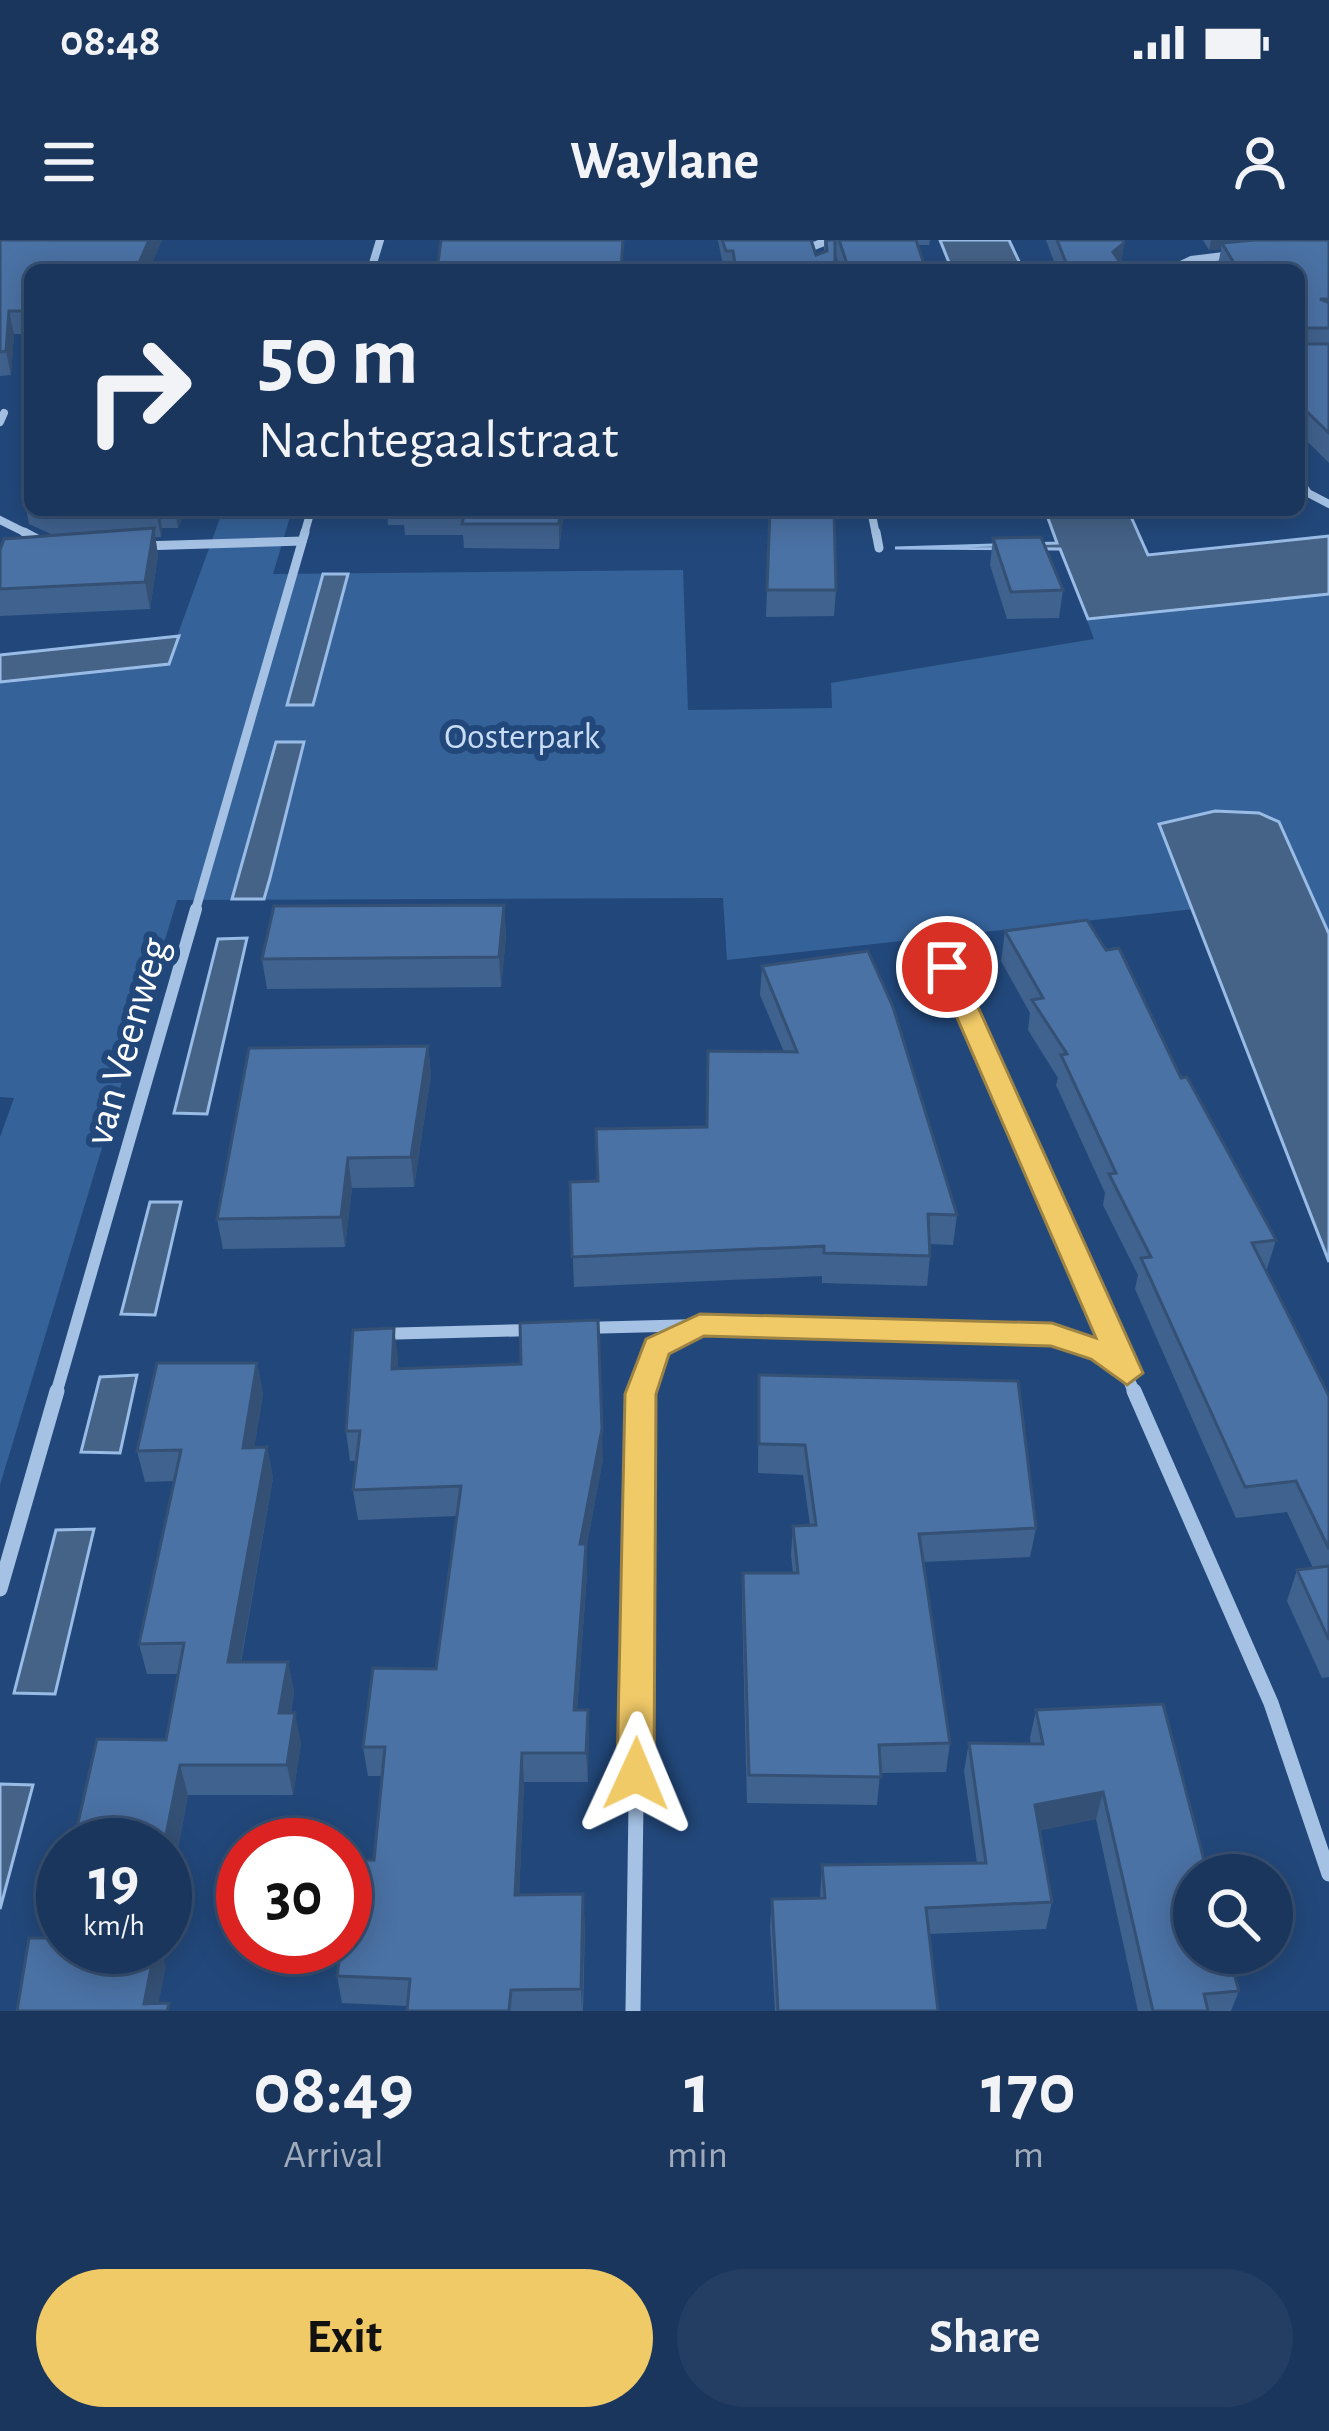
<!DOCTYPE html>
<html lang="en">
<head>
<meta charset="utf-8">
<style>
  :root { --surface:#1a365c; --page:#233e62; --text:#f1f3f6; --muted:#9fabbb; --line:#385072; --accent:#f1ca68 }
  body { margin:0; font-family:"Alegreya Sans",sans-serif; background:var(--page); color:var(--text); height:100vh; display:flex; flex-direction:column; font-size:45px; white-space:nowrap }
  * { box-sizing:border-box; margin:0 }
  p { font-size:39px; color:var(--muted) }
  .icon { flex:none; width:66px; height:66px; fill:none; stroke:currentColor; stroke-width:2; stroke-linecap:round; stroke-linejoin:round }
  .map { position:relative; height:1771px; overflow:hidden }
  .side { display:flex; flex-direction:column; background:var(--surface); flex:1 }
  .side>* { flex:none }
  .guide { position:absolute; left:24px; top:24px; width:1281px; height:252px; border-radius:18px; box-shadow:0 6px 30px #0003,0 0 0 3px var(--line); background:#1a365c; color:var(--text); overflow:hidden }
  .tools { position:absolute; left:1173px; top:1614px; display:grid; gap:24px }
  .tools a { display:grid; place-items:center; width:120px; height:120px; border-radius:50%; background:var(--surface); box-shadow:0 6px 30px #0003,0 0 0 3px var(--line); font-size:60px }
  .speed { position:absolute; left:36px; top:1578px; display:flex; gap:24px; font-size:60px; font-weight:700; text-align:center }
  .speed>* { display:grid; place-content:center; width:156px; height:156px; border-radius:50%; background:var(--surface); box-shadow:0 6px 30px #0003,0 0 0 3px var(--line); line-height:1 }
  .speed small { font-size:30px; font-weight:400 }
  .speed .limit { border:18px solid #d22; background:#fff; color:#111 }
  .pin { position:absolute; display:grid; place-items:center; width:102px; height:102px; color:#fff; margin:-51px; border:6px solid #fff; border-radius:50%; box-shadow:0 3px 12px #0007 }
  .me { position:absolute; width:132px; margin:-66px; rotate:1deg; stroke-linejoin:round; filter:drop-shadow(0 0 9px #0008) }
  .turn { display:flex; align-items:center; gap:42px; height:252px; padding:0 36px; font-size:54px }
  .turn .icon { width:156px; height:156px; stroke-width:2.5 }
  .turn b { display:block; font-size:84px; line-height:102px }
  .eta { display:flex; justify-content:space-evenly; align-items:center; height:204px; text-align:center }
  .eta b { font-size:72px; font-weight:700; line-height:84px }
  .button { display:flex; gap:24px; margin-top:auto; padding:24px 36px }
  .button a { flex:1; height:138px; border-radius:72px; background:var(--accent); color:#111; font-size:48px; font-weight:700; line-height:138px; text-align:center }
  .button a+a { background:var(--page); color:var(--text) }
  .status { display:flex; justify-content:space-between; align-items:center; height:84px; padding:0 60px; background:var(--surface); direction:ltr }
  .status svg { height:33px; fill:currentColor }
  header { display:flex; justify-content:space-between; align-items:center; height:156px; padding:0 36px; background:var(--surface); font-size:54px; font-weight:700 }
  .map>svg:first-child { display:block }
  .green { fill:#356299 }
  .water { fill:#456287; stroke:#99bce6; stroke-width:3 }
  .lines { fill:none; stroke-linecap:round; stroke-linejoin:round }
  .minor-far3 { stroke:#a5c2e5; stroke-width:8 }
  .minor-far2 { stroke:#a5c2e5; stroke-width:9 }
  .minor-far1 { stroke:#a5c2e5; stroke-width:12 }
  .minor { stroke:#a5c2e5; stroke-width:15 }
  .wall { fill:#40628e }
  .shaded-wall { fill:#345074 }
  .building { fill:#4b72a5; stroke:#345074; stroke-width:3 }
  .route { fill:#f1ca68; stroke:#9d8344; stroke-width:3 }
  .labels { text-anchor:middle; stroke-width:12; stroke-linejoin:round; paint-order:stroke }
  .far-park-label { font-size:36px; fill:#c8dcf4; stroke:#22487b }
  .street-label { font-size:42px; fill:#fff; stroke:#22487b }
</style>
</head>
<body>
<div class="status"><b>08:48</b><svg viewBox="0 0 49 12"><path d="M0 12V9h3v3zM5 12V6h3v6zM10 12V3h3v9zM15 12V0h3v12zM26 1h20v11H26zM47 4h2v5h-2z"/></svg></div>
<header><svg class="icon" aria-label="menu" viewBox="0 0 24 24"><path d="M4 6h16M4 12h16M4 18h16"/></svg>Waylane<svg class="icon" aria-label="person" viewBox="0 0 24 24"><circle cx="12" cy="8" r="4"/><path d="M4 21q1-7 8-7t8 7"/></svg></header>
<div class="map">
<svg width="1329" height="1771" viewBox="0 0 1329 1771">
  <rect width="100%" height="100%" fill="#22487b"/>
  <path class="green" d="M223,270H292L273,334L683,330L688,470L832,468L831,443L1094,399L1066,324L1329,296V693L1306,643L1194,669L727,720L723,658L177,660L0,1245V897L14,858L0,857V442L167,424Z"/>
  <g class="water">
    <path d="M940,0H1009L1023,30H952Z"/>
    <path d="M1045,270H1128L1148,315L1329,296V354L1088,379L1060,309L895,308L1057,303Z"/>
    <path d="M323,334H348L313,465H287Z"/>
    <path d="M179,396L169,424L0,442V415Z"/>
    <path d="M276,502H304L270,638L264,659H232Z"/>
    <path d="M1215,571L1259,573L1279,582L1329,694V1022L1159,584Z"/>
    <path d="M247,698L207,874L174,873L218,699Z"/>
    <path d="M150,962H181L155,1075L121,1074Z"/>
    <path d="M137,1135L120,1213L81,1212L100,1137Z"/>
    <path d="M94,1289L55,1454L14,1453L56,1290Z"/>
    <path d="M0,1544L33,1545L0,1669Z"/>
  </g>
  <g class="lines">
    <g class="minor-far3">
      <path d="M797,0L814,6L829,0"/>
      <path d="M371,30L380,0"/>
      <path d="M1170,30L1191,20L1232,15"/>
      <path d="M0,182L4,173"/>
      <path d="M1299,240L1308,253L1329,264"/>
      <path d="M871,270L876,295"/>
      <path d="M0,280L30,295"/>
      <path d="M304,295L311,270"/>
    </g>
    <g class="minor-far2">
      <path d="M24,292L41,301"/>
      <path d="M876,292L879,308"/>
      <path d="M141,306L302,301"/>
      <path d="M195,672L305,292"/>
    </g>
    <g class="minor-far1">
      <path d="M947,727L1135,1154"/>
      <path d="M582,1088L700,1085L1052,1094L1083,1102L1122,1128"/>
      <path d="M378,1094L532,1090"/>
      <path d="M56,1154L196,669"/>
      <path d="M641,1154L657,1107L691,1088"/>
    </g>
    <g class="minor">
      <path d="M1134,1151L1271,1463L1329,1634"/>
      <path d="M0,1349L57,1151"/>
      <path d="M633,1771L642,1151"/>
    </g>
  </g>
  <g class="wall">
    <path d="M0,0H162L149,30H30V94H14L11,135L0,136Z"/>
    <path d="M718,0H811L816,15L824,12V0H930L929,5H918L926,30H840L835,12V30H724Z"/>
    <path d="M1046,0H1123L1124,3L1121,24L1125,30H1057Z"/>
    <path d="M1203,0H1329V223L1299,193V30H1221L1218,26L1221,9L1209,10Z"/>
    <path d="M30,244V270H210V272H184L178,288H162L161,297H155L158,315L150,369L0,376V310L53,295L29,284L24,257Z"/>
    <path d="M387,270H564L559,309L464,308L463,295H405L404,285H388Z"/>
    <path d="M770,270L836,350L834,376L766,377Z"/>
    <path d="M993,298L1063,350L1059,378L1007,379L990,325Z"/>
    <path d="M504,665L506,695L501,747L267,749L262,719Z"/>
    <path d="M1005,691L1181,838L1276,1000L1266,1032L1329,1156V1437L1322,1438L1287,1361L1297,1330L1313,1328L1287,1272L1236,1278L1135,1049L1138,1035L1103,965L1105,953L1056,845L1058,838L1028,790L1030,773L1001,721Z"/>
    <path d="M762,726L957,975L953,1005L930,1004V1016L927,1046L822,1043V1036L574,1047L570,942L598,941L707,887L784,812L760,755Z"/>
    <path d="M428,806L431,835L414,947L352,948L345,1007L223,1009L217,979Z"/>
    <path d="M398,1118L397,1129L603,1219L586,1309L587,1333L577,1470H588V1542H524L519,1655L585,1682L583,1771H407V1766L342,1763L337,1736L374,1620L383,1536H368L363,1507L436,1429L457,1276L358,1280L353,1250L356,1221H350L346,1191Z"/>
    <path d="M257,1123L263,1154L254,1208L267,1207L273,1238L241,1422H288L294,1452L291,1473L301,1503L293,1555H188L172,1641H165L166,1500L178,1434H147L139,1404L174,1241L145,1242L137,1211Z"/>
    <path d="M759,1135L1036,1288L1030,1317L923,1322L950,1503L946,1532L880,1533L877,1565L747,1563L742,1362L743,1333H793L791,1315L793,1286L810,1285L803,1235L758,1233Z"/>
    <path d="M1163,1464L1239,1751L1231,1771H1138L1096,1579L1040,1590L1052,1662L1046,1689L929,1694L938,1771H775L770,1686L772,1659L820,1658L822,1625L977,1623L964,1531L969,1503L1031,1504L1030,1498L1036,1470Z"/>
  </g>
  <g class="shaded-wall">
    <path d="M149,0H162L149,30H136Z"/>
    <path d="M1211,0H1306L1222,3L1221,9L1209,10Z"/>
    <path d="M1124,3L1121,26L1113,12Z"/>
    <path d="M9,71L14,94L11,135L6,111Z"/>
    <path d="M156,270H159L162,288L161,297Z"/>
    <path d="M175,270H184L178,288Z"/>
    <path d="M560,270H564L559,309V284Z"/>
    <path d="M154,288L158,315L150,369L145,342Z"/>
    <path d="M504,665L506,695L501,747L499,717Z"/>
    <path d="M428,806L431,835L414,947L411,917Z"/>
    <path d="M348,918L352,948L345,1007L341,977Z"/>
    <path d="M394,1088L398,1118L396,1159L392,1129Z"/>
    <path d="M257,1123L263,1154L249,1239L243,1208Z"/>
    <path d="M602,1189L603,1219L586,1309L587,1333L575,1499L574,1470L580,1304Z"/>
    <path d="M267,1207L273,1238L235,1452L228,1422Z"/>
    <path d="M288,1422L294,1452L286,1503L279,1473Z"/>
    <path d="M588,1470L589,1499L588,1542L586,1513Z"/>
    <path d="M295,1473L301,1503L293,1555L287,1525Z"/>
    <path d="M522,1513L524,1542L518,1683L515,1655Z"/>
    <path d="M180,1525L188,1555L172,1641L165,1618L164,1605Z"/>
    <path d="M1103,1552L1096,1579L1029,1593L1035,1565Z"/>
    <path d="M583,1654L585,1682L582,1771L581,1749Z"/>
    <path d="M155,1707H159L166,1727L157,1771L144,1764Z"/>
  </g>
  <g class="building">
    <path d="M0,0H149L136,30H30V71H9L6,111L0,112Z"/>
    <path d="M441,0H623L621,30H437Z"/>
    <path d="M722,0H811L816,15L827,11L826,0H835V30H736L733,11H726Z"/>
    <path d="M839,0H916L926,30H849Z"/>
    <path d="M1057,0H1123L1124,3L1113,12L1125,30H1069Z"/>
    <path d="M1254,0H1329V59H1320L1329,63V88H1303L1299,92V30H1238L1222,3Z"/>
    <path d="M1299,100L1303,104H1329V193L1299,164Z"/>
    <path d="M30,244V260L24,257Z"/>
    <path d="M51,270H156L58,274Z"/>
    <path d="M403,270H560L559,284H462L465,271Z"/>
    <path d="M770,270H834L836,350H767Z"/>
    <path d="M154,288L145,342L0,349V310L4,299Z"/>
    <path d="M1041,297L1063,350L1011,352L993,298Z"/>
    <path d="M504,665L499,717L262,719L274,666Z"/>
    <path d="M1087,680L1106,710L1119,708L1181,838L1187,837L1276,1000L1252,1003L1329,1156V1309L1296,1241L1245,1247L1141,1018L1151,1017L1109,934L1116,933L1061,815L1067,814L1032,760L1043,758L1005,691Z"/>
    <path d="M868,711L893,767L957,975L928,974L930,1016L824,1013V1006L572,1017L570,942L598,941L596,889L707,887L708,811L797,812L762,726Z"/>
    <path d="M428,806L411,917L348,918L341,977L217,979L249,808Z"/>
    <path d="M598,1080L602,1189L580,1304H586L574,1470H588L586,1513H522L515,1655L583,1654L581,1749L511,1750L509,1771H407L410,1739L337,1736L341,1707H345L346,1669H358L364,1620H374L385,1507H363L373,1428L436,1429L461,1246L353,1250L360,1191H346L353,1090L394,1088L392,1129L521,1124L520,1083Z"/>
    <path d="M157,1123H257L243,1208L267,1207L228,1422H288L279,1473H295L287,1525H180L164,1605H73L97,1499L166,1500L184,1403L139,1404L181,1210L137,1211Z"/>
    <path d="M759,1135L1018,1141L1036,1288L919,1294L950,1503L879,1505L881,1537L749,1535L743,1333H798L793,1286L816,1285L805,1205L759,1204Z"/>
    <path d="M1329,1326V1400L1297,1330Z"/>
    <path d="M1163,1464L1208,1635H1194V1713H1228L1239,1751L1204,1754L1208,1771H1153L1103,1552L1035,1565L1052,1662L926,1668L938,1771H778L772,1659L825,1658L822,1625L986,1623L969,1503L1043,1504L1036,1470Z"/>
    <path d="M29,1698H63V1707H155L144,1764L169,1763L167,1771H17Z"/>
  </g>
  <path class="route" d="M947,719L960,727L1143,1133L1127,1145L1091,1119L1051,1106L704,1096L669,1114L656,1154L654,1534L649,1545L636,1550L623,1545L617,1534L625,1154L646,1099L700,1074L1052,1083L1096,1098L935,727Z"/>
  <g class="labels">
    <g class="far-park-label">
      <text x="522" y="508">Oosterpark</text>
    </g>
    <g class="street-label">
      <text transform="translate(125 801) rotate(-74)" y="15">van Veenweg</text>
    </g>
  </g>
</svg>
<div class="tools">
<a><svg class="icon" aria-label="search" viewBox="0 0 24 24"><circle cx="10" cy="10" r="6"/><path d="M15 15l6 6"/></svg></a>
</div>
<div class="speed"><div>19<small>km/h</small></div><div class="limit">30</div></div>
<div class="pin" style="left:947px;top:727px;background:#d93025"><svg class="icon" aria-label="arrive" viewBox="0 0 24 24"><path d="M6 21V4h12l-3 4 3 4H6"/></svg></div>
<svg class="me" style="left:636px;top:1534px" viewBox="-20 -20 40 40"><path d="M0-17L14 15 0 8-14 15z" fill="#f1ca68" stroke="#fff" stroke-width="4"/></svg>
<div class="guide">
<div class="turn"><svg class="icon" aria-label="right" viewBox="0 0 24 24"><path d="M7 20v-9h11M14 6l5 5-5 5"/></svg><div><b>50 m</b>Nachtegaalstraat</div></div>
</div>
</div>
<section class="side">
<div class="eta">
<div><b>08:49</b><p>Arrival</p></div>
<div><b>1</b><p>min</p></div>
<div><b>170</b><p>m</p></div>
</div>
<div class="button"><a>Exit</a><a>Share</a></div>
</section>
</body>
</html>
